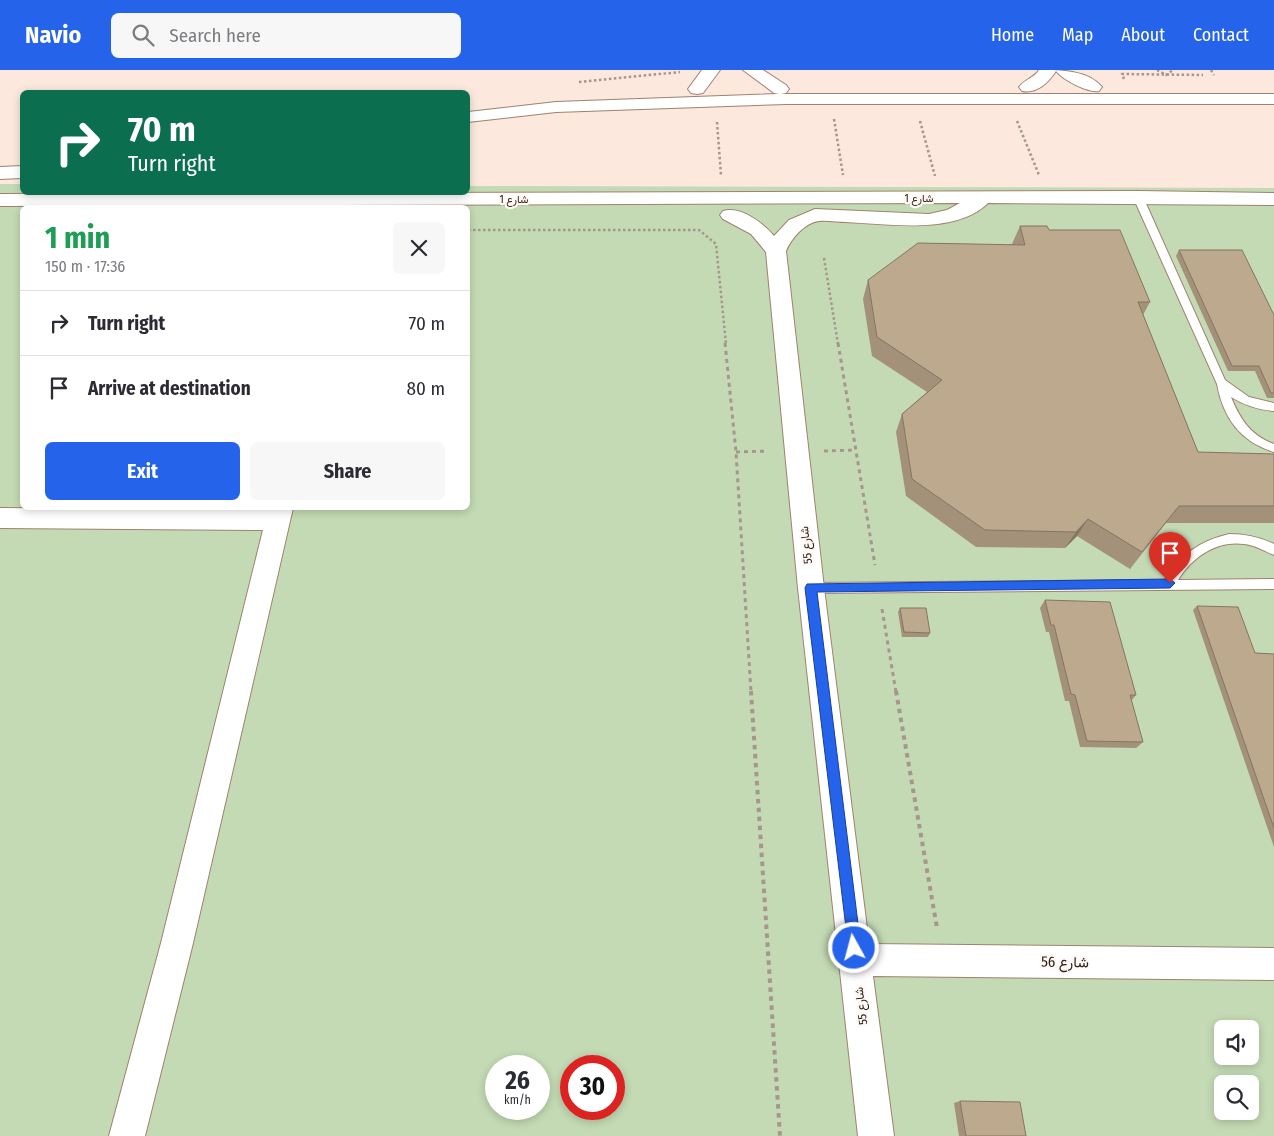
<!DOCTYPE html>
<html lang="en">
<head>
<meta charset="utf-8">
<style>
  :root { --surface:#fff; --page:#f7f7f7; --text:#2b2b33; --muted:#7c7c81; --line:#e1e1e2; --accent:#2563eb }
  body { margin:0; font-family:"Fira Sans Condensed",Vazirmatn,sans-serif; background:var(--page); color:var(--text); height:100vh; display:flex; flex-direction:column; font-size:19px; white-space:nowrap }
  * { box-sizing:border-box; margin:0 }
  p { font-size:16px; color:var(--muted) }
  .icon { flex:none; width:28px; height:28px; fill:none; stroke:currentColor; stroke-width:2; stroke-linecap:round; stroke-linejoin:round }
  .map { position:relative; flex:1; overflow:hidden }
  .sheet { position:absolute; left:20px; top:135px; width:450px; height:305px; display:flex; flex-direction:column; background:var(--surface); border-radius:8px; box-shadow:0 2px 8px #0003 }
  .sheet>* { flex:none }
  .top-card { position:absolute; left:20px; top:20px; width:450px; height:105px; border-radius:8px; box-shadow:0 2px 8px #0003; background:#0b6e4f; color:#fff; overflow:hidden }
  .fabs { position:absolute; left:1214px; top:950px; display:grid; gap:10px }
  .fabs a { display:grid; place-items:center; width:45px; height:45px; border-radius:8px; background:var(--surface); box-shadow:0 2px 8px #0003; font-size:25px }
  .speed { position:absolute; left:485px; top:985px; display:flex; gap:10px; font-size:25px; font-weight:700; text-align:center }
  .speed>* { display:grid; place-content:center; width:65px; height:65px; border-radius:50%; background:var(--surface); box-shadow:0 2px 8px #0003; line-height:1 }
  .speed small { font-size:12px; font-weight:400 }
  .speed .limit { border:8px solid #d22; background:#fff; color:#111 }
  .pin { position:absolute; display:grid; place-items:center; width:42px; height:42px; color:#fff; margin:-51px -21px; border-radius:50% 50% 50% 0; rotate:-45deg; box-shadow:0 0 5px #0007 }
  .pin .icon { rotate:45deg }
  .me { position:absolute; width:55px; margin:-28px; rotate:353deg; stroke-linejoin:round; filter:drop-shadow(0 0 4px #0008) }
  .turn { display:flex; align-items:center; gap:18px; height:105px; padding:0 25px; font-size:22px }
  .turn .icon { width:65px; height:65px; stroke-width:2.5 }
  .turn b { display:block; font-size:35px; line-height:42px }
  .round { display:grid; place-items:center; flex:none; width:52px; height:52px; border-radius:8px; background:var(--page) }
  .summary { display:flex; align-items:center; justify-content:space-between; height:85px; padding:0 25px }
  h1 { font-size:30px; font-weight:700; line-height:38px; color:#1e9e55 }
  .cta { display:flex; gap:10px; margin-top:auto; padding:10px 25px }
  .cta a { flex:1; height:58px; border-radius:8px; background:var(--accent); color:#fff; font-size:20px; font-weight:700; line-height:58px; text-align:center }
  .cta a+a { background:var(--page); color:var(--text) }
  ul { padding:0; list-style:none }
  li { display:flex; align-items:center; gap:15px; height:65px; padding:0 25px; border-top:1px solid var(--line) }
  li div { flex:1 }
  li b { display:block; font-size:19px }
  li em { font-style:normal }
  header { display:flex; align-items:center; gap:30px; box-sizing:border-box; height:70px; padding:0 25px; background:var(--accent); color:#fff }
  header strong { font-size:24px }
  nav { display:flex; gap:28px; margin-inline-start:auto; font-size:18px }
  .search { width:350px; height:45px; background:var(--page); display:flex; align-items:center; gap:12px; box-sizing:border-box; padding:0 18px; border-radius:8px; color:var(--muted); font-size:19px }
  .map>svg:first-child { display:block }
  .green { fill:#c3dab4; fill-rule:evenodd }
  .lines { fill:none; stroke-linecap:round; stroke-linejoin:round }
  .lane-casing { stroke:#9f826f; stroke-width:2 }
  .street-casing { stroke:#9f826f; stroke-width:2 }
  .path-far2 { stroke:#a7968c; stroke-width:2.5; stroke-dasharray:2.5 2.5; stroke-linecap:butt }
  .path-far1 { stroke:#a7968c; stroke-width:3; stroke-dasharray:4 4; stroke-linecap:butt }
  .path { stroke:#a7968c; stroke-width:4; stroke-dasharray:4.5 4.5; stroke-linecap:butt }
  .lane { fill:#fff; fill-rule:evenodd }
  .street { fill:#fff; fill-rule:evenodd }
  .wall { fill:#a39179 }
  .shaded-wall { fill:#847663 }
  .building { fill:#bda98d; stroke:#847663 }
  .route { fill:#2563eb; stroke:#184099 }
  .labels { text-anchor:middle; stroke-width:4.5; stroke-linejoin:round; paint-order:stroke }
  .far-street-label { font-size:11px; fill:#2f241c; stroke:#fff8f4 }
  .street-label { font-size:12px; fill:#2f241c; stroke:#fff8f4 }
  .near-street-label { font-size:15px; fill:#2f241c; stroke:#fff8f4 }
</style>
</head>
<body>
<header>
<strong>Navio</strong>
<div class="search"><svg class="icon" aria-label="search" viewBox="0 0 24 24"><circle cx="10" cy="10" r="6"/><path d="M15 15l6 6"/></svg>Search here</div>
<nav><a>Home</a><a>Map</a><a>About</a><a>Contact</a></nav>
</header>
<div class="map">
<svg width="1274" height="1066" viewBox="0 0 1274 1066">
  <rect width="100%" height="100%" fill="#fce8dc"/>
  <path class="green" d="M0,114H22V122H468V116L1274,118V1066H0ZM22,138H468V438H22ZM1222,959H1250V986H1222ZM496,996H539V1039H496ZM571,996H614V1039H571ZM1222,1014H1250V1041H1222Z"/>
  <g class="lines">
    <defs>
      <g id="lane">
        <path d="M1138,124L1143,127L1225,310L1249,327L1274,333V341C1259,340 1244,335 1231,327C1240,349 1250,365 1274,374V382C1241,372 1223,348 1217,314L1133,127Z"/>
        <path d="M1229,464C1246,464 1259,467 1274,474V485C1264,481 1255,475 1244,474C1217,470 1192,487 1178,510L1274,509V519L811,523L807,522L805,518L807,514L811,513L1165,510C1181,484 1200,471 1229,464Z"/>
      </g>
      <g id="street">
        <path d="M702,0H720L703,23L697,24L691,23L688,19Z"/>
        <path d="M743,0H763L786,15L789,19L786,23L781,24H1274V34H786L556,42L468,52V42L556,32L779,24L774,23Z"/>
        <path d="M1039,0C1061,0 1088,0 1102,17L1099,21C1088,23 1063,10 1056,1C1048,13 1037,24 1022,21L1019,17C1025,9 1034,8 1039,0Z"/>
        <path d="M22,96V108L0,109V97Z"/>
        <path d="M1138,121L1274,123V135L988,133C956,165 888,154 846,152C838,152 827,150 819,151C804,153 791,169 786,181L824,518L869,874L1274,878V910L873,906L894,1066H858L798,518L766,182L751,164L723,149L720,145L723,141C741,136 763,153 774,166L789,150L815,139L929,144L947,140L960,133L0,136V124Z"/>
        <path d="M0,438L268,440L269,438H293L193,873L145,1066H109L161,873L263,460L0,458Z"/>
      </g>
    </defs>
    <use href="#lane" class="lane-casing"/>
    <use href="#street" class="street-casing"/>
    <g class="path-far2">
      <path d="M1157,0L1166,5L1173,0"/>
      <path d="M1211,0L1214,5"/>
      <path d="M1124,9L1122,4L1203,5"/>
      <path d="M579,12L680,2"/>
      <path d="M834,49L843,105"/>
      <path d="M920,51L935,106"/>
      <path d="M1017,51L1039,105"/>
      <path d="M717,52L721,105"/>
      <path d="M468,160H699L716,174L726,274"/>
      <path d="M824,188L838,274"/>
    </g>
    <g class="path-far1">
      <path d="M725,273L736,382L751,622"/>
      <path d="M838,273L875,495"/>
      <path d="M824,381L856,380"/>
      <path d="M736,382L768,381"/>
      <path d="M882,539L896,622"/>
    </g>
    <g class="path">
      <path d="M751,621L780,1066"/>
      <path d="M896,621L937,858"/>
    </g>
    <use href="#lane" class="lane"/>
    <use href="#street" class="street"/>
  </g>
  <g class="wall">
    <path d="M1020,156L1049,160L1150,232L1143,245L1198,382L1274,384V453H1166L1130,499L1077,466L1065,478L976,477L906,426L896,362L902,344L927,322L872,286L863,229L868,210L1012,174Z"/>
    <path d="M1179,180L1274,245V328H1267L1255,301H1228L1176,186Z"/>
    <path d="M1045,530L1136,625L1131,631L1143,672L1136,678L1080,677L1069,631H1065L1049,562H1046L1040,538Z"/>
    <path d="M1197,536L1255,583L1274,584V777L1193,540Z"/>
    <path d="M900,538L930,563L928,567H902L898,542Z"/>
    <path d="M960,1031L1026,1066H959L954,1033Z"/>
  </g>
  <path class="shaded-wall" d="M1088,449L1077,466L1065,478L1076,462Z"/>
  <g class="building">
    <path d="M1020,156H1047L1049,160H1120L1150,232H1138L1198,382L1274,384V436H1179L1142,482L1088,449L1076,462L985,460L912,409L902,344L942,310L877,267L868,210L918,173L1025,175Z"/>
    <path d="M1179,180H1242L1274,245V323H1271L1259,296H1232Z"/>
    <path d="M1045,530L1110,532L1136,625H1130L1143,672L1087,671L1075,625L1071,624L1054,555H1051Z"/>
    <path d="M1197,536L1238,537L1255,583L1274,584V758Z"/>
    <path d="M900,538H926L930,563L904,562Z"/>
    <path d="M960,1031L1020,1032L1026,1066H966Z"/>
  </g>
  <path class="route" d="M1170,509L1175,513L1170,518L817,522L861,878L859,883L854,885L849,883L805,518L807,514Z"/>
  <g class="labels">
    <g class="far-street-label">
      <text x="919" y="132">شارع 1</text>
      <text x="514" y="133">شارع 1</text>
    </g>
    <g class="street-label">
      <text transform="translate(806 475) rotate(-96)" y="4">شارع 55</text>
      <text transform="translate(861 936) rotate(-97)" y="4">شارع 55</text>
    </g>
    <g class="near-street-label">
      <text transform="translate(1065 892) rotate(1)" y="5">شارع 56</text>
    </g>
  </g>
</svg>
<div class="fabs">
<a><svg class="icon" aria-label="sound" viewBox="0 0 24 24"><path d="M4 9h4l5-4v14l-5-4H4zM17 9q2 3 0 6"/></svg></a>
<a><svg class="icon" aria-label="search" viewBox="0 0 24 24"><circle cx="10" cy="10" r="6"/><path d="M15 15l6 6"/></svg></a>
</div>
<div class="speed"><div>26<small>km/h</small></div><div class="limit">30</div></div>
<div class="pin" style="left:1170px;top:513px;background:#d93025"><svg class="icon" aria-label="arrive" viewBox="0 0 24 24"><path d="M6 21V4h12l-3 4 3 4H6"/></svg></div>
<svg class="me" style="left:854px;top:878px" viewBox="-20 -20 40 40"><circle r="17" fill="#2563eb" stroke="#fff" stroke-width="3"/><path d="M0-11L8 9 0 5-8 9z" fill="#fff"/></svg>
<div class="top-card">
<div class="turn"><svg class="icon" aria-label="right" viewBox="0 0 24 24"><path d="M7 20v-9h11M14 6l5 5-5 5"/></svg><div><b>70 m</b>Turn right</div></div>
</div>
<section class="sheet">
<div class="summary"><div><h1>1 min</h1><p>150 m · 17:36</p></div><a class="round"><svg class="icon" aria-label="close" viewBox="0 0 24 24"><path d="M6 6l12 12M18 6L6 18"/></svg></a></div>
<ul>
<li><svg class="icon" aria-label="right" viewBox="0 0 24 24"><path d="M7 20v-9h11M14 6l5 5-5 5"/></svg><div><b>Turn right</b></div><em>70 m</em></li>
<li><svg class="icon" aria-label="arrive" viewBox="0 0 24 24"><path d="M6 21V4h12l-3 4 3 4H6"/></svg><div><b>Arrive at destination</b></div><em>80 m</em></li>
</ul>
<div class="cta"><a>Exit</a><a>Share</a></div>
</section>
</div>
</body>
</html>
